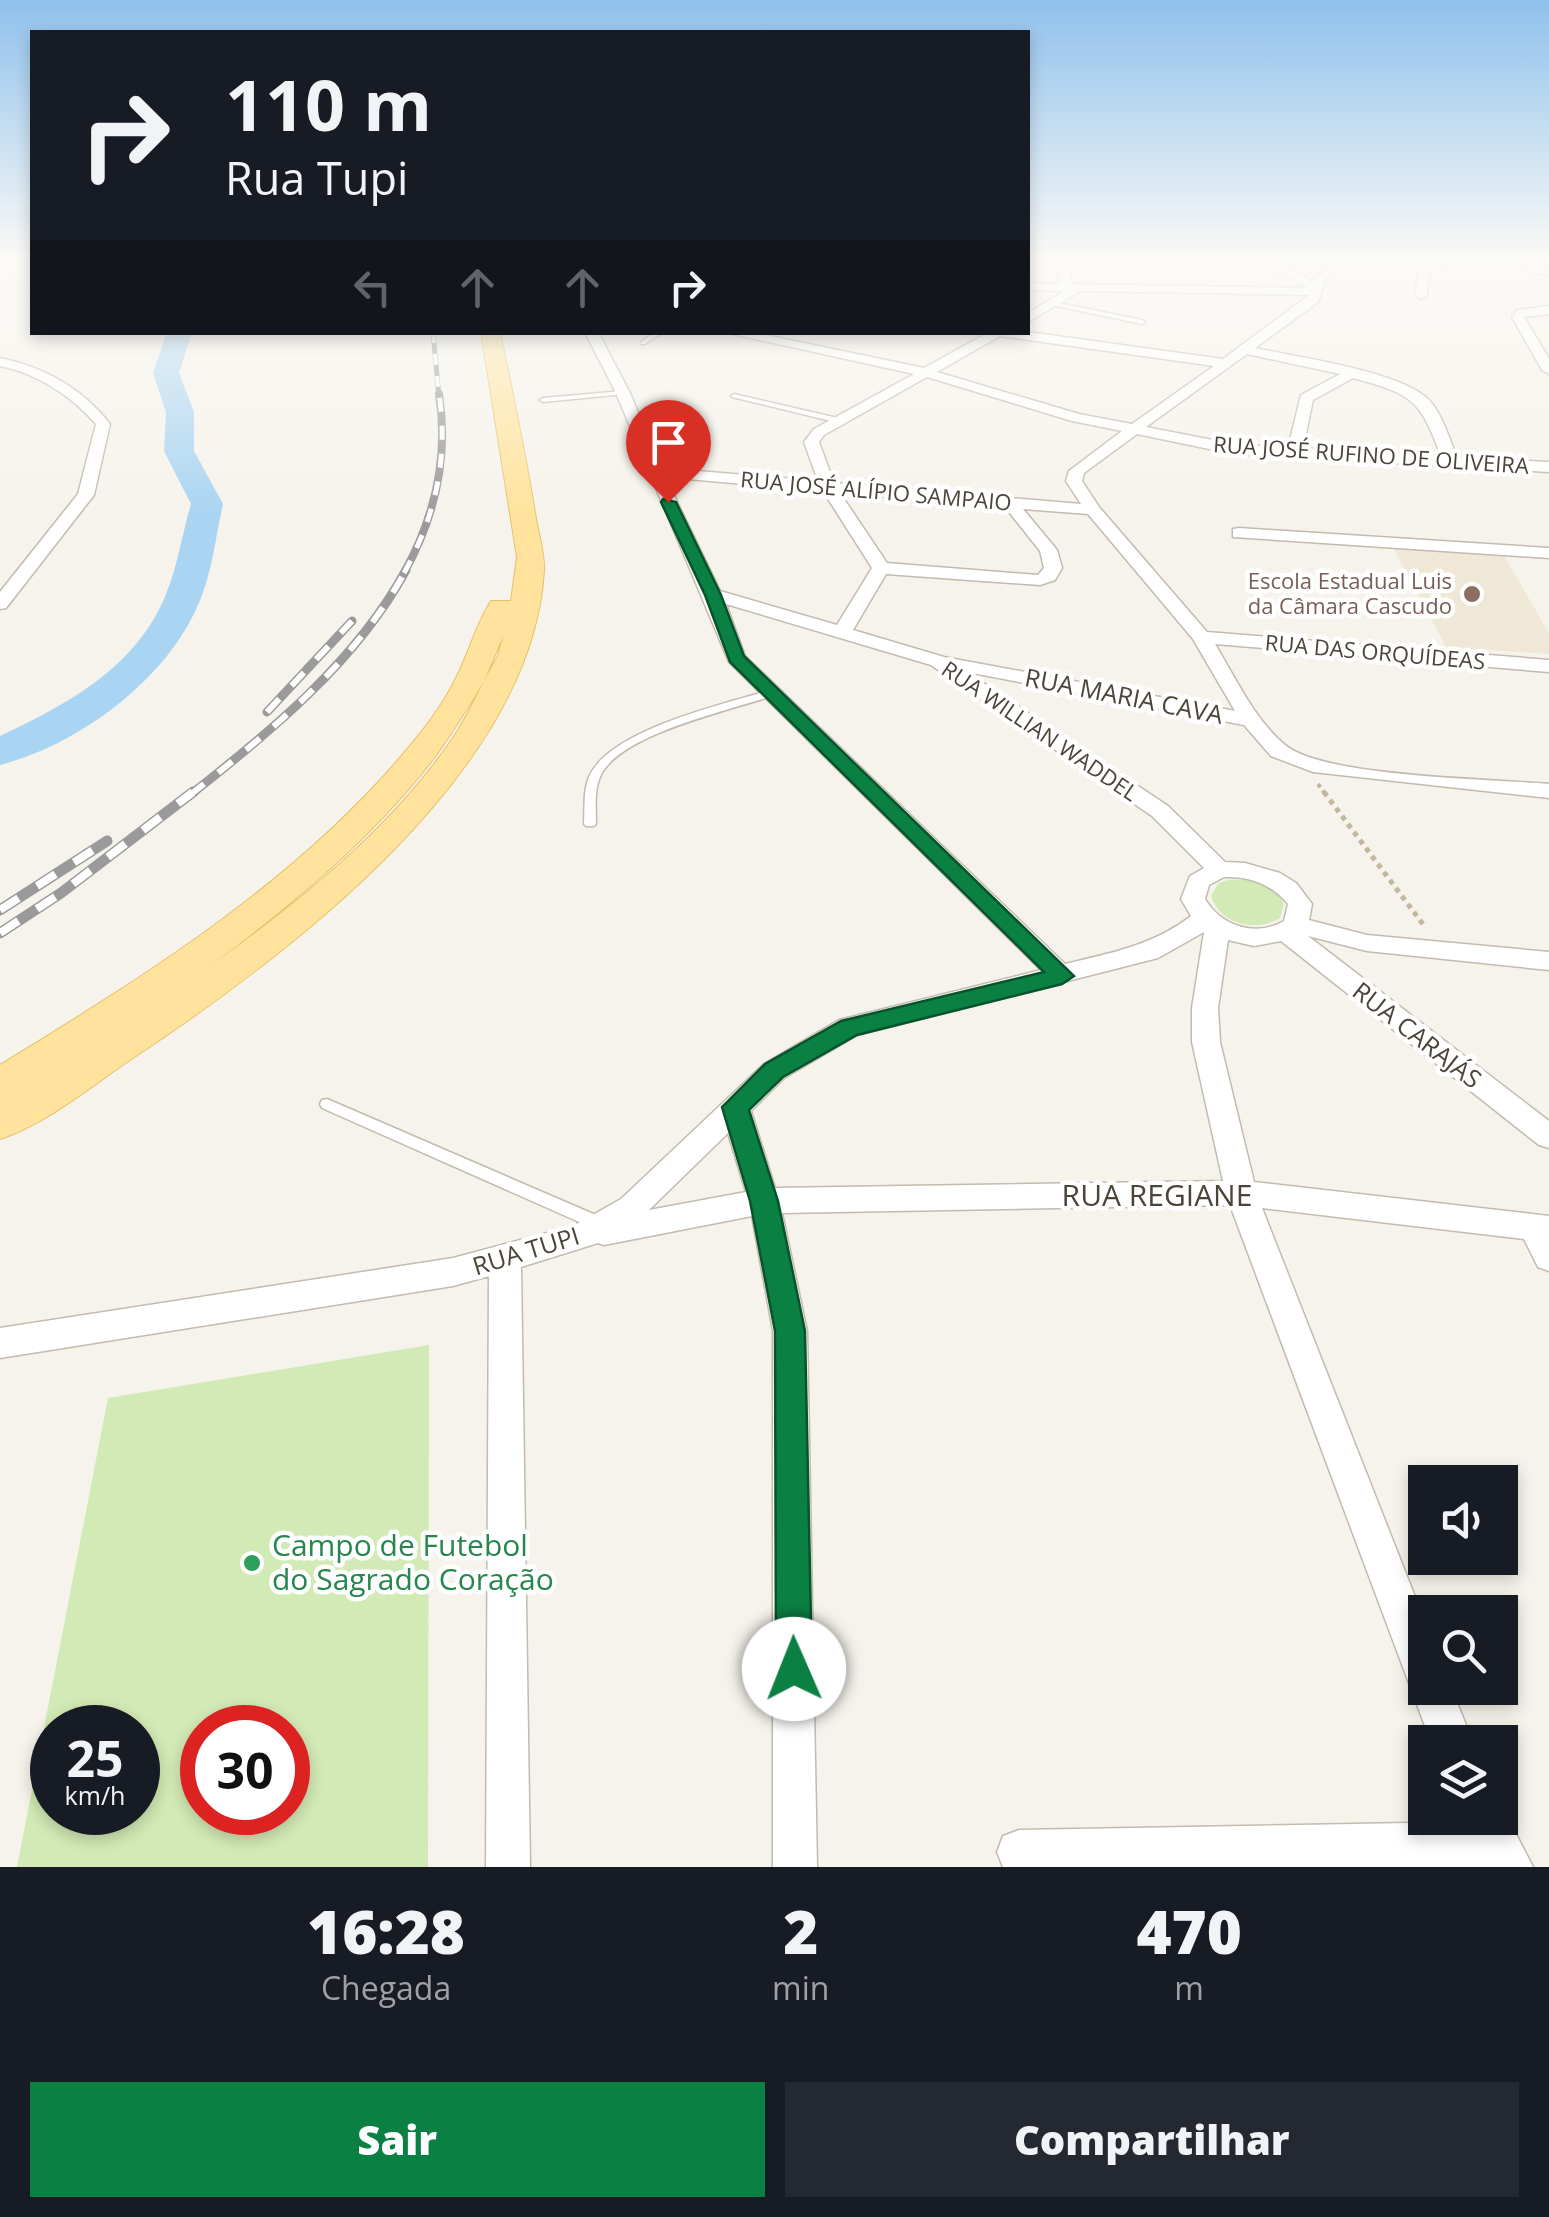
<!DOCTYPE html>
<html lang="pt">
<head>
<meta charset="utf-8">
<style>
  :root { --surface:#171b24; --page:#242831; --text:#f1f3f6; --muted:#9ea1a6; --accent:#0b8043 }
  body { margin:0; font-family:"Open Sans",sans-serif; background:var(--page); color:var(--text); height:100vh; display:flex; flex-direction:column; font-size:38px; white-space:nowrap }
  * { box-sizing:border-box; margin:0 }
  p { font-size:32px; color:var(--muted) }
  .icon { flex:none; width:55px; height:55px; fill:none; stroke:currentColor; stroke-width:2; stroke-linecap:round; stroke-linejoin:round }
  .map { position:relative; height:1867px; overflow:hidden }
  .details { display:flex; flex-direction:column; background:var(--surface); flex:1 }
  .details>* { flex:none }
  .hud { position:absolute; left:30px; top:30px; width:1000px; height:305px; border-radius:0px; box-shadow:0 5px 15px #0003; background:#171b24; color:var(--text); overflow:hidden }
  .buttons { position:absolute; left:1408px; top:1465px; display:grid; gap:20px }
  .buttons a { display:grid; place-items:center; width:110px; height:110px; border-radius:0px; background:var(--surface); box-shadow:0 5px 15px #0003; font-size:50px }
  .speed { position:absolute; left:30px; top:1705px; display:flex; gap:20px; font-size:50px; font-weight:700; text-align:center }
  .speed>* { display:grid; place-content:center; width:130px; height:130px; border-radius:50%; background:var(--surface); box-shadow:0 5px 15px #0003; line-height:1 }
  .speed small { font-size:25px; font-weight:400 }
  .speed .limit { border:15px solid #d22; background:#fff; color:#111 }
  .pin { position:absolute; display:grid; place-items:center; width:85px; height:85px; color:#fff; margin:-102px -42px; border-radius:50% 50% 50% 0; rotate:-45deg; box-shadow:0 0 10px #0007 }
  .pin .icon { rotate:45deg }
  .me { position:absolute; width:110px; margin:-55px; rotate:359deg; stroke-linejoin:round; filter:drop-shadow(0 0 8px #0008) }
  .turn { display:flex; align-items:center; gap:35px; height:210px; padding:0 30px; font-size:45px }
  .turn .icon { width:130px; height:130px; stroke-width:2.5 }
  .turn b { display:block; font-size:70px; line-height:85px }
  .lanes { display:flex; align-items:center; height:95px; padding:0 30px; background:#0003; justify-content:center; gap:50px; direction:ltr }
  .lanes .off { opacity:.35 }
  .eta { display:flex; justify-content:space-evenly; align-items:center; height:170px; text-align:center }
  .eta b { font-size:60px; font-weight:800; line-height:70px }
  .button { display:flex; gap:20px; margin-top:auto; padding:20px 30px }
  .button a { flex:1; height:115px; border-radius:0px; background:var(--accent); color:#fff; font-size:40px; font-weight:800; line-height:115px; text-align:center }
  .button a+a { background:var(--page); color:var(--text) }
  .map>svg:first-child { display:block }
  .education { fill:#efe8d6 }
  .green { fill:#d2eab5; fill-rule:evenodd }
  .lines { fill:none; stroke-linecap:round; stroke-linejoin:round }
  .river { fill:#a9d4f2; fill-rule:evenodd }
  .lane-casing { stroke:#c2bbae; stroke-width:3 }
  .street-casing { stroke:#c2bbae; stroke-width:3 }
  .primary-casing { stroke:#e6c16a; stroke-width:2 }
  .path-far1 { stroke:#c4b79f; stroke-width:4; stroke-dasharray:4 4; stroke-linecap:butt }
  .path { stroke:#c4b79f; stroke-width:5; stroke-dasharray:5 5; stroke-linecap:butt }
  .lane { fill:#fff; fill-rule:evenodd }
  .street { fill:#fff; fill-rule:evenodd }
  .primary { fill:#ffe39c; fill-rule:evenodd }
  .rail-far3-casing { stroke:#9a9a9a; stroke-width:5 }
  .rail-far2-casing { stroke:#9a9a9a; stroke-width:8 }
  .rail-far1-casing { stroke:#9a9a9a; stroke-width:9 }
  .rail-casing { stroke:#9a9a9a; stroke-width:11 }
  .rail-far3 { stroke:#fff; stroke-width:4; stroke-dasharray:11; stroke-linecap:butt }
  .rail-far2 { stroke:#fff; stroke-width:5; stroke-dasharray:14; stroke-linecap:butt }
  .rail-far1 { stroke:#fff; stroke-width:6; stroke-dasharray:18; stroke-linecap:butt }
  .rail { stroke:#fff; stroke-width:8; stroke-dasharray:22; stroke-linecap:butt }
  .route { fill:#0b8043; stroke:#07532c; stroke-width:2.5 }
  .education-dot { fill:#8d6e63; stroke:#fff; stroke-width:4 }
  .leisure-dot { fill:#2e9e5b; stroke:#fff; stroke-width:4 }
  .labels { text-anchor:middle; stroke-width:9; stroke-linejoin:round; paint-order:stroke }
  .far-street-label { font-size:22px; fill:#4b4439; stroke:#fff }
  .far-education-label { font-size:22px; fill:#785e54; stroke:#fff; text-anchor:end }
  .street-label { font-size:25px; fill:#4b4439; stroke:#fff }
  .near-street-label { font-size:30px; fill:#4b4439; stroke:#fff }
  .near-leisure-label { font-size:30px; fill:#27864d; stroke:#fff; text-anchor:start }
</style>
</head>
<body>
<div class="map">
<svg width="1549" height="1867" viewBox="0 0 1549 1867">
  <rect width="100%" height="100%" fill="#f6f3ec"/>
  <path class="education" d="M1393,547L1504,556L1549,633V654L1446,647Z"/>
  <g class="green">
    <path d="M1228,880C1251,878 1273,883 1284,904L1280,918C1256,933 1218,924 1211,895L1219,883Z"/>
    <path d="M429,1345L428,1867H17L108,1398ZM52,1728H138V1812H52ZM202,1728H288V1812H202Z"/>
  </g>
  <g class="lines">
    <path class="river" d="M167,332H192L179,373L194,412V451L223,504C216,534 213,566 202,595C173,675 82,744 0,765V736C68,704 137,667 166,594C178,565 182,534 191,504L164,451L166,412L153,373Z"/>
    <defs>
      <g id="lane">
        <path d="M1054,302L1142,320L1145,322L1142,324L1052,305Z"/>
        <path d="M655,332H663L645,344H641V342Z"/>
        <path d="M623,391L626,393L625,394L543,402L539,400L543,398Z"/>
        <path d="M734,394L842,419L843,421L839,423L732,397L731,396Z"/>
        <path d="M771,690L775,691V695C732,710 618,734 600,777C594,791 596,809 596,824L594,826H586L584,824C585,809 583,791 589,777C609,730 724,704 771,690Z"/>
        <path d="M327,1099L605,1219L608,1224L605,1229L600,1230L595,1229L322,1108L320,1104L322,1100Z"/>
      </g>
      <g id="street">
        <path d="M1054,256H1065L1072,284L1307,288L1254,256H1268L1313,282L1335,256H1346L1326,277L1318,302L1255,348C1297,357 1400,371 1429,400C1443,415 1449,439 1457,457L1549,462V472L1233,454L1137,434L1084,473L1082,481L1099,507L1207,632L1549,660V672L1215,644C1235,677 1254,719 1285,745C1323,777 1493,779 1549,784V798L1313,772L1271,756L1244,725L967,672L1168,806L1225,862L1245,863L1280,873L1296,883L1312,904L1309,920L1367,935L1549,952V970L1367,951L1308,936L1549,1121V1148L1539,1145L1281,941L1254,946L1228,940L1218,1008L1220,1042L1254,1182L1549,1216V1271L1538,1267L1524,1239L1262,1208L1425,1622V1688H1451L1473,1742H1431L1230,1205L782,1213L807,1331L817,1867H773V1331L752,1216L604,1245L598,1243L521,1267L530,1867H486L489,1276L453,1286L0,1358V1328L453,1258L573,1226L621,1199L764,1064L839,1020L1041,970L729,662L616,393L585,332H598L630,393L661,468L818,481L804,442L814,429L914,374L723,332H751L924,368L989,332H1028L1223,359L1309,295L1081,291L1028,322V313L1065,291L1028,290V283L1060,284ZM1000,336L1214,366L1132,424L1079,414L937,372ZM1247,354L1340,374L1301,395L1288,448L1233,444L1146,427ZM927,377L1072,421L1122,431L1069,471L1066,481L1081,504L834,483L819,442L824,435ZM1353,378C1412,394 1420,399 1441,456L1303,448L1313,400ZM665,477L823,491L872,568L837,625L720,591ZM840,493L1005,507L1040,551L1044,568L1038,575L887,563ZM1023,509L1088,514L1193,639L1235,711L944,657L853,630L886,574L1040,585L1055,580L1062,568L1057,550ZM726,604L931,665L1152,816L1204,868L1190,876L1181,899L1191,916C1154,945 1111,953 1065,964L745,656ZM1224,877C1250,876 1271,884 1288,904L1284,921C1256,937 1222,927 1205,899L1209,885ZM1204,932L1192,1008V1042L1223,1181L775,1188L751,1111L784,1078L857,1035L1158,958ZM728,1133L746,1192L649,1210Z"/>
        <path d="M1482,256L1549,270V276L1499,264L1429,267L1427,295L1421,299L1415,295L1420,262Z"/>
        <path d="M1549,306V314L1524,317L1549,359V374L1542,370L1512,317L1517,310Z"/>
        <path d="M0,358C44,367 82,388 110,424L94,495L6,608L0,609V592L78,494L96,424C70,395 38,374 0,366Z"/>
        <path d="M1239,528L1549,548V558L1233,537V529Z"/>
        <path d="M1500,1803L1533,1867H1003L997,1852L1003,1836L1019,1830L1465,1822L1464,1818H1500Z"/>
      </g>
      <path id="primary" d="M481,332H500C513,394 526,456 536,519C539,536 545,554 544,571C532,774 285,957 130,1060C90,1087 46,1124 0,1139V1065C147,975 298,881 409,747C426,727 445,701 456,678C469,653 476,624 491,601H511L517,557ZM503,636L498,656L484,681ZM484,681C475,699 466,718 455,735C392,829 295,906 204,970C287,909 371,840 434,758C452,734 468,707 484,681Z"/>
    </defs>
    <use href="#lane" class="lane-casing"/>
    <use href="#street" class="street-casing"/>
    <use href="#primary" class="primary-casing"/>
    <path class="path-far1" d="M1318,784L1326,795"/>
    <path class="path" d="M1324,792L1425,927"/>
    <use href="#lane" class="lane"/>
    <use href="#street" class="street"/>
    <use href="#primary" class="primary"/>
    <defs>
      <path id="rail-far3" d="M433,332L439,397"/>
      <path id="rail-far2" d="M404,573C435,517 449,458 439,394"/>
      <g id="rail-far1">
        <path d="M267,712L352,621"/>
        <path d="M190,795C269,733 357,661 406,570"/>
      </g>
      <g id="rail">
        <path d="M0,910L107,841"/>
        <path d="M0,933L61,893L193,792"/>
      </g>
    </defs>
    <use href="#rail-far3" class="rail-far3-casing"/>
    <use href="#rail-far2" class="rail-far2-casing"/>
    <use href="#rail-far1" class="rail-far1-casing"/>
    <use href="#rail" class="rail-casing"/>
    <use href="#rail-far3" class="rail-far3"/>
    <use href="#rail-far2" class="rail-far2"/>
    <use href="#rail-far1" class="rail-far1"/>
    <use href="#rail" class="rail"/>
  </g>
  <linearGradient id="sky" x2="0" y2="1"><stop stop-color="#8fc1ec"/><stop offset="0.5" stop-color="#fbfaf6"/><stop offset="1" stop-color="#fbfaf6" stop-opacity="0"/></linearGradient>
  <rect width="1549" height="517" fill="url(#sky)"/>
  <path class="route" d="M663,499L676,502L721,595L744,656L1074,976L1062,984L857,1035L783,1077L749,1110L778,1201L805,1331L812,1669L807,1682L794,1687L781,1682L776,1669L775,1331L750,1201L722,1107L765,1064L841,1021L1044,972L730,662L705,595L661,502Z"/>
  <circle class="education-dot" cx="1472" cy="594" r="10"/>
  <circle class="leisure-dot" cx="252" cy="1563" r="10"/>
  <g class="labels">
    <g class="far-street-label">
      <text transform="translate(1371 455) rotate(4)" y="8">RUA JOSÉ RUFINO DE OLIVEIRA</text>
      <text transform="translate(876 491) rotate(5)" y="8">RUA JOSÉ ALÍPIO SAMPAIO</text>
      <text transform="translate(1375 652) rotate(5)" y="8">RUA DAS ORQUÍDEAS</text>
      <text transform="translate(1040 731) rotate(34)" y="8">RUA WILLIAN WADDEL</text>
    </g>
    <g class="far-education-label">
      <text x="1452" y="589">Escola Estadual Luis<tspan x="1452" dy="25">da Câmara Cascudo</tspan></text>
    </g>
    <g class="street-label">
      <text transform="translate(1124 696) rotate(11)" y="9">RUA MARIA CAVA</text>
      <text transform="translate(1417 1035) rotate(38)" y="9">RUA CARAJÁS</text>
      <text transform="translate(526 1251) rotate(-17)" y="9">RUA TUPI</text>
    </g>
    <g class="near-street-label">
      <text x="1157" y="1206">RUA REGIANE</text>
    </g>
    <g class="near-leisure-label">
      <text x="272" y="1556">Campo de Futebol<tspan x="272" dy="34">do Sagrado Coração</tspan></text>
    </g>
  </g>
</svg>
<div class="buttons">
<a><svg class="icon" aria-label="sound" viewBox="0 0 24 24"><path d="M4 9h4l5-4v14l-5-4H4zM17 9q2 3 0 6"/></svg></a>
<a><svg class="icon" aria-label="search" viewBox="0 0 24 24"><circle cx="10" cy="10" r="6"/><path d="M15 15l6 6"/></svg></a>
<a><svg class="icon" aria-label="layers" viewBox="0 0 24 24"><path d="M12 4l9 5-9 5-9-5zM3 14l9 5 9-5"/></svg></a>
</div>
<div class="speed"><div>25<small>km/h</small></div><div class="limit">30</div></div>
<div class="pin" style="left:668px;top:502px;background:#d93025"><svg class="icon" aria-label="arrive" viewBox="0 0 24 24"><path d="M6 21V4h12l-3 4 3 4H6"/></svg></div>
<svg class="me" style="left:794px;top:1669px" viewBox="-20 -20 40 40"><circle r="19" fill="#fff"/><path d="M0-13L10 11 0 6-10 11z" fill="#0b8043"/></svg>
<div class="hud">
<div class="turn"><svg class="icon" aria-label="right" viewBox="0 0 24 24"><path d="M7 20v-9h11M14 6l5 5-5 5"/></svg><div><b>110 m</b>Rua Tupi</div></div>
<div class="lanes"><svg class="icon off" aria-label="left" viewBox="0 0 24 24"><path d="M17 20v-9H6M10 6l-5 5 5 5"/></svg><svg class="icon off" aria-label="ahead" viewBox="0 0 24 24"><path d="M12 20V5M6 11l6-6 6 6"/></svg><svg class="icon off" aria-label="ahead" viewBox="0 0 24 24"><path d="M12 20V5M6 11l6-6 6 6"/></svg><svg class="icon" aria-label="right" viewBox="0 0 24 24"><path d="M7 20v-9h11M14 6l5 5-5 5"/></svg></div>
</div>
</div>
<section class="details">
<div class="eta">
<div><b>16:28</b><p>Chegada</p></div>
<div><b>2</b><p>min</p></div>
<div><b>470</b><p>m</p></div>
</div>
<div class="button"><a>Sair</a><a>Compartilhar</a></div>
</section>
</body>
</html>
